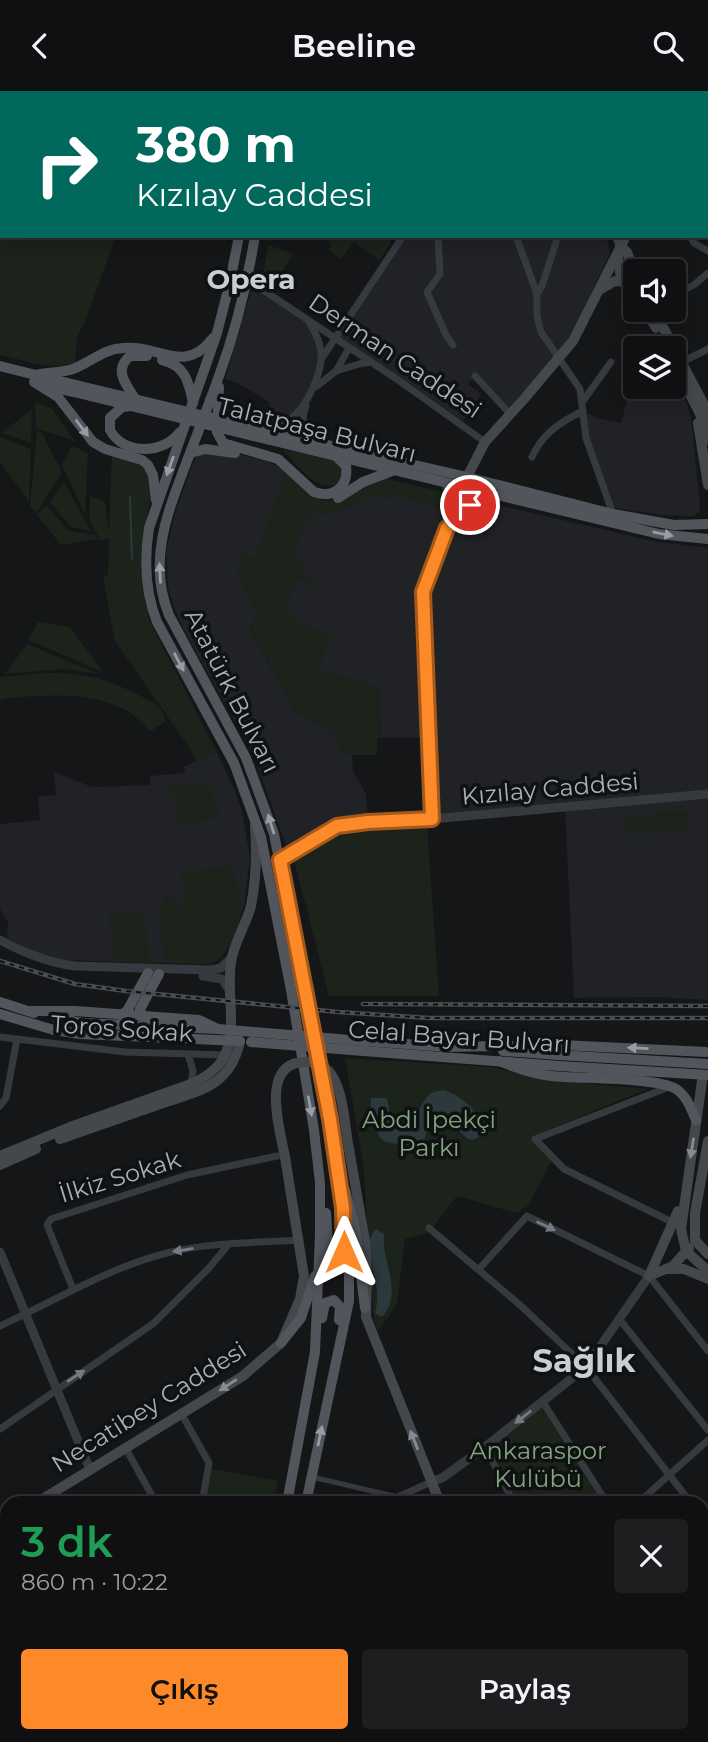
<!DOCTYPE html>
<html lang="tr">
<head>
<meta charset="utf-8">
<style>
  :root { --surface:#101012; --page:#1e1e20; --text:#f1f3f6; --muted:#9c9d9f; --line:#303032; --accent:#fd8928 }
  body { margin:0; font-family:Montserrat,sans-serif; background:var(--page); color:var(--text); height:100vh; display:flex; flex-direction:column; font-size:26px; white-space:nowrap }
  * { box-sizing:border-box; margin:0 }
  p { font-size:23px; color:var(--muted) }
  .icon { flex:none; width:38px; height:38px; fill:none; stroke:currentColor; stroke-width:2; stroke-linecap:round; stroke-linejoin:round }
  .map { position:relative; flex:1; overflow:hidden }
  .details { position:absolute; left:0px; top:1405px; width:709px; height:247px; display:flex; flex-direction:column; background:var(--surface); border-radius:21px 21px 0 0; box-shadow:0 4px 18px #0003,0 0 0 2px var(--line) }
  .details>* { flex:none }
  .hud { position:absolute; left:0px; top:0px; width:709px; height:147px; box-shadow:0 4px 18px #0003,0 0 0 2px var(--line); background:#00695c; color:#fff; overflow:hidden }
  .tools { position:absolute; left:623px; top:168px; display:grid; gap:14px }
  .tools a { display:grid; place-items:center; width:63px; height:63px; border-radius:7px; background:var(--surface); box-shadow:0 4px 18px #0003,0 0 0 2px var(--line); font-size:35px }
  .pin { position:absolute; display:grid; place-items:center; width:60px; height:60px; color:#fff; margin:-30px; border:4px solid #fff; border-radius:50%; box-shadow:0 2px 7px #0007 }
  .me { position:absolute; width:77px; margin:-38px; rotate:0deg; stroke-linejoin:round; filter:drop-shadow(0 0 5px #0008) }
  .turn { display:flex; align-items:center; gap:24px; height:147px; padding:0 21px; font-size:32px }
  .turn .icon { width:91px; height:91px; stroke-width:2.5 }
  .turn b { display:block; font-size:49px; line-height:60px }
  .round { display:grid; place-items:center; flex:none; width:74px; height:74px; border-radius:7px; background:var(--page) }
  .summary { display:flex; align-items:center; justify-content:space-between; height:119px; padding:0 21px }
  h1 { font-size:42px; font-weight:600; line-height:52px; color:#1e9e55 }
  .primary-button { display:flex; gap:14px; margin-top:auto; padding:14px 21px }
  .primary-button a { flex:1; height:80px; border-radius:7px; background:var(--accent); color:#111; font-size:28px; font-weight:600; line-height:80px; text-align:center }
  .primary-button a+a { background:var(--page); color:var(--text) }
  header { display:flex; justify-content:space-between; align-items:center; height:91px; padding:0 21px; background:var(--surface); font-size:32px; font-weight:600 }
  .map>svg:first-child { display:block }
  .built { fill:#212225 }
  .green { fill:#1c231b }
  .water { fill:#2b383c }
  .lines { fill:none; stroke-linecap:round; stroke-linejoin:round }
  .stream { stroke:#2b383c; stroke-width:2 }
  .pedestrian { stroke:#36393d; stroke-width:5 }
  .minor { stroke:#36393d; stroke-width:7 }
  .tertiary { stroke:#36393d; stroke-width:9 }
  .secondary { stroke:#44484d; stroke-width:10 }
  .primary { stroke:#52565c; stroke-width:10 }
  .rail-casing { stroke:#494d52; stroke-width:4.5 }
  .rail { stroke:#101113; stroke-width:2; stroke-dasharray:5; stroke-linecap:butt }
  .secondary-bridge { stroke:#44484d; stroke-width:10 }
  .primary-bridge { stroke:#52565c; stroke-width:10 }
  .oneway { fill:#959ea6 }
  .oneway2 { fill:#848c93 }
  .oneway3 { fill:#747a81 }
  .route-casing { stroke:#a4591a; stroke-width:18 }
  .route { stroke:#fd8928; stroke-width:12 }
  .labels { text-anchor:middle; stroke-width:7; stroke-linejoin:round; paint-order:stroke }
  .street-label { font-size:24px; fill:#a6b0b8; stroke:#101113 }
  .park-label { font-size:24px; fill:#82a57c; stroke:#101113 }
  .quarter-label { font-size:28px; font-weight:bold; fill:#c8ced4; stroke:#101113 }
  .district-label { font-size:32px; font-weight:bold; fill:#c8ced4; stroke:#101113 }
</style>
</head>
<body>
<header><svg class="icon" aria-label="back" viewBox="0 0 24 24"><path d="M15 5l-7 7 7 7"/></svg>Beeline<svg class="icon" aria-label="search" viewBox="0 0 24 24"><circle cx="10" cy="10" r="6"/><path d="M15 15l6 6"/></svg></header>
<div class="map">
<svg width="708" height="1651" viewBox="0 0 708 1651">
  <rect width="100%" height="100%" fill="#151618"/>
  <g class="built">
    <path d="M403,145H606L610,162L570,247L507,320L475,285L468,293L481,303L462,332L335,247Z"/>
    <path d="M253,193L308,230L316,244L320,278L296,323L271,335L269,311L238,292L225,288Z"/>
    <path d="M635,279V296H674V286L687,313L691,327L700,413L699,421L694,425L661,424L610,416L593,366L583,320L597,327L621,332Z"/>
    <path d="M218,358L266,370L279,376L311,406L320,409L329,410L343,404L447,402L448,436L477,409L657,451L708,457V909L657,906L574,907L565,716L432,728L428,646L381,647L379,597L319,579L250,538L295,620L333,641L343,664H352L353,680L366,703L368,731L337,735L287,757L253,663L183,537L173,514L168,496L166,460L176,419L198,359Z"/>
    <path d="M217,661L235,700L242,720L250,767L244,815L229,854L217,870L202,873L59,869L38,863L7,847L8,831L0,818V733L40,729L38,706L56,704L54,681L92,696L150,694V685L184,682L186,680L183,676Z"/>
  </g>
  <g class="green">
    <path d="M0,0H223V2H2V145H116L84,233L77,246L75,272C50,280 24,269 0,264Z"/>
    <path d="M332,145H391L390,154L379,169L354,151L341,168L328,158L332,154L328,152Z"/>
    <path d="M268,154L293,163L275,192L263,184Z"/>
    <path d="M35,311L51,317L75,350L36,337Z"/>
    <path d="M32,318L31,352L2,342Z"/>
    <path d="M37,340L42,342L62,382L36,422L30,415Z"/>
    <path d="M0,346L31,358L29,410L0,371Z"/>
    <path d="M72,355L88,362L85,423L62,374Z"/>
    <path d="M282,358L334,368L342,376L340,391C320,407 296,372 282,358Z"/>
    <path d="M112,360L142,369L155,395C141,445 134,482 151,533L217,661L196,671L189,656L115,550L103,487L108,483L109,448L100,449L90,430V405L105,410L109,440Z"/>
    <path d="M286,382C328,424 330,412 376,385L447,402L449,421L393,403L391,409C374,404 359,403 348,419L343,417L326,425L314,421L308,424L292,469L305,474L302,483L313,487L311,493L297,488L285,521L297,526L296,531L331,544L319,579L380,597L381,647H377V664H343L333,641L295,620L250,537L256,523L237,485L240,462L255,467Z"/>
    <path d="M64,391L91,440L71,436L50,411Z"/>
    <path d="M46,414L69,440L95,444L98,448L61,454L37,424Z"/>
    <path d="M38,531L70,536L103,581L28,549Z"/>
    <path d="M27,553L99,583L64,578L5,583Z"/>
    <path d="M45,582C90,581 118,591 157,614L161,618L166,630L151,640C144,634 135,624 126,619C88,600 49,604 7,607L0,609V586Z"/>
    <path d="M199,692L207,693L215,709L220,727L177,733L174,701H170L169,693Z"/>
    <path d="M687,720L688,740L625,743V726L653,725V721Z"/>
    <path d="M427,734L439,905H329L294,769L339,741L364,737Z"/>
    <path d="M231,775C235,789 241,805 241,820C241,837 227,867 210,873L165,872L159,819L162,818L164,807L171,806V810L176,809L177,816L184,815L182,781Z"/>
    <path d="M144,820L150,872L114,871L109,823Z"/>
    <path d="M345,967L492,976L544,989L648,998L533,1045L532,1049L552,1069L528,1115L516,1122L457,1105L428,1142L405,1148L397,1213L379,1239L376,1237L374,1228L363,1071Z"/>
    <path d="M543,1311L607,1412H514L485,1356Z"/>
    <path d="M209,1377L278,1390L273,1412H202Z"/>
  </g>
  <g class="water">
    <path d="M443,999C458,1002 482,1022 484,1038C466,1071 454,1016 435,1026C425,1032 428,1048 420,1056L385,1051L380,1047L370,1022L371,1007H386C390,1013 388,1022 392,1028C408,1048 420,1013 428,1005C432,1001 437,1000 443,999Z"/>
    <path d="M376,1138L384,1143C381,1170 404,1202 382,1226L375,1222C377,1214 378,1206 377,1199C375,1181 362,1152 376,1138Z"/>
  </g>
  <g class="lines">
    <path class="stream" d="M130,405L132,469"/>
    <g class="pedestrian">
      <path d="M312,1386L398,1406"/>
      <path d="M702,1601L708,1598"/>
      <path d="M384,1645L387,1651"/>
      <path d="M458,1645L461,1651"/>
      <path d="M183,1651L185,1645"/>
      <path d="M315,1651V1645"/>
      <path d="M613,1651L626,1645"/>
    </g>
    <g class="minor">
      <path d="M625,0L626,2"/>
      <path d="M680,0H692"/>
      <path d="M447,2V0"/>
      <path d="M582,2V0"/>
      <path d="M707,23L708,24"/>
      <path d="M707,126H708"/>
      <path d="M438,145L440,183L427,201L446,244L453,254"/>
      <path d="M516,145L537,203V225L541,241L580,298L586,347L613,423"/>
      <path d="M690,145L694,152L708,160"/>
      <path d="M248,189L398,289L485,351"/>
      <path d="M537,203L542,195L558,145"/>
      <path d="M674,205L695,193L708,182"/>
      <path d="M322,267L403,145"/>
      <path d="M682,271L708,258"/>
      <path d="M336,280L359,273L371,271"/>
      <path d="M475,285L510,323"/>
      <path d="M317,295L336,280L349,257"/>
      <path d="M583,310L611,271"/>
      <path d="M306,315C300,328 304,342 317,348"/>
      <path d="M259,334C270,335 280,334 290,328C307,317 323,280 321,261C320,249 314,240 309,231"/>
      <path d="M532,366C542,343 560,331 583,320"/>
      <path d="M448,437L470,414L489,402"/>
      <path d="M432,728L423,514C425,465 458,447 445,392"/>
      <path d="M0,946L125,961L225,964"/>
      <path d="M188,963L193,980L191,993"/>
      <path d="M669,996L535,1048L564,1078L674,1132"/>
      <path d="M0,1015L6,1007L17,948"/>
      <path d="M429,1137L520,1214L586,1276L691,1412"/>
      <path d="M479,1178L527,1125L649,1185L708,1260"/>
      <path d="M73,1198L47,1134L51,1128L187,1084L277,1065"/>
      <path d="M620,1229L708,1339"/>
      <path d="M0,1235C55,1210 107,1177 167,1162C209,1151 256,1152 300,1149"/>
      <path d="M543,1311L607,1412"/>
      <path d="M181,1322L209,1372L202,1412"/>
      <path d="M0,1338L154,1232L209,1177L228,1154"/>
      <path d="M125,1356L156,1412"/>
      <path d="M485,1356L514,1412"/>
      <path d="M397,1412L398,1406L431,1391"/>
      <path d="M638,1412L708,1349"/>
      <path d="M702,1426L708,1435"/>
      <path d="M0,1515L7,1509"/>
      <path d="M702,1578L708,1589"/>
      <path d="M0,1620L7,1614"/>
      <path d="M629,1645L631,1651"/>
      <path d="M66,1651L72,1645"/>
    </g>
    <g class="tertiary">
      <path d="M280,770L337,735L364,731L432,728L708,703"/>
      <path d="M0,849C24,862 48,872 75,875L210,879L221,877L232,866"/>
      <path d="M203,885L222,888L230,900"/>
      <path d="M0,1161L90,1379"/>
      <path d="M431,1391L442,1387L485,1356L586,1276L649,1185"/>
    </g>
    <g class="secondary">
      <path d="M527,0L528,2"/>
      <path d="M660,2V0"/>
      <path d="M617,145L621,156L627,161L635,183"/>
      <path d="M618,166L621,188L635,207"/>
      <path d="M601,198L615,190L635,191"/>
      <path d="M645,219L656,237"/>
      <path d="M654,219L702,310L708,326"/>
      <path d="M679,281L703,329L708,349"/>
      <path d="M698,332L708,394"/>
      <path d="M467,386L485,351L524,308L573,250L626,145"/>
      <path d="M702,990L681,1138L686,1160L708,1180"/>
      <path d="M60,1048L166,1011"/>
      <path d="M349,1058L365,1150L367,1183L366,1226L440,1412"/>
      <path d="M0,1065L70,1036L191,993C204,987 217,979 224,966C238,938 226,901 231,871C234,851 246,834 251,815C256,789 257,761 255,735"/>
      <path d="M0,1074L36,1058"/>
      <path d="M695,1149V1122L708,1050"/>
      <path d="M695,1149L708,1163"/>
      <path d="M668,1178H684L708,1188"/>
      <path d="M649,1185L678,1120"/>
      <path d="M649,1185L673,1175L689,1157"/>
      <path d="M36,1412L243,1285L281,1252L300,1208L304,1185L285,1066"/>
      <path d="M0,1433L7,1429"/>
      <path d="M539,1645L542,1651"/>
    </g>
    <g class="primary">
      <path d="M243,2V0"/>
      <path d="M260,2V0"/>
      <path d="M239,145L230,191L217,242L149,437C144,469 145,501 157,531L234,672L261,746L291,899L314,1039L320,1092V1143L315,1261L287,1412"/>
      <path d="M255,145C247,193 236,239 219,285C209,313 198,341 187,370C168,420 147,470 169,524L246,667L274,743L324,995L340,1090L349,1174V1210L306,1412"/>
      <path d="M162,269C185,274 189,291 193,312"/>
      <path d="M0,275L76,294"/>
      <path d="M36,284C48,281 61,282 73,278C91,271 103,258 123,257C159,253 184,285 213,247"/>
      <path d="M34,291L58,306L93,351L105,358L142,369L148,374L153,384L156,409"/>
      <path d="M43,294L74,301"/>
      <path d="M219,296L217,341L223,352L278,368L314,401C333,408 349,396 346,375L338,367"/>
      <path d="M135,308C126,293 113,279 130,265H147"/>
      <path d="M132,315L122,316L110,327V339C124,365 164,363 180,341"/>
      <path d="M271,341L467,386L613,423L674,434L708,433"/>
      <path d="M270,349L659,443L708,448"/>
      <path d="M190,362L205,358L235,362"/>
      <path d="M338,407L363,391L392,380"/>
      <path d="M0,911L34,922"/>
      <path d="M28,920H75L199,929L218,938"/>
      <path d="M0,923L54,939"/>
      <path d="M121,924L127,920L148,882"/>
      <path d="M142,925L140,918L159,883"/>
      <path d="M350,949L448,956"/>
      <path d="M444,956L561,954L706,961"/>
      <path d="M351,959L559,975"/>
      <path d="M503,960L559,964"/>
      <path d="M499,970C516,977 533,983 552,985C578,988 657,986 676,998C687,1005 691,1018 696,1029"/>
      <path d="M345,1099L355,1138L365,1217"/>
      <path d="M326,1122L329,1169L331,1175L337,1177L342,1173L344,1161"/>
      <path d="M322,1227L325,1212L334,1209L340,1216L339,1229"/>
      <path d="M281,1252L301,1227L315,1185"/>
      <path d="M239,1651L240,1645"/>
      <path d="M260,1651L261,1645"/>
    </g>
    <defs>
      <g id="rail">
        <path d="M0,870L75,893L126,900L338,921L429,927H708"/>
        <path d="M363,913L708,915"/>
      </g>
    </defs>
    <use href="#rail" class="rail-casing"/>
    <use href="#rail" class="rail"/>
    <g class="secondary-bridge">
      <path d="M166,1011C203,999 231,993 240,950"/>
      <path d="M285,1066C280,1038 258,969 308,971C320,971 329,978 334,988C344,1006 345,1038 349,1058"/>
    </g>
    <g class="primary-bridge">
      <path d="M76,294L271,341"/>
      <path d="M74,301L270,349"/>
      <path d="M57,927L82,932L218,938L350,949"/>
      <path d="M54,939L80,943L240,950"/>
      <path d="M251,951L351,959"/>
      <path d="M559,964L708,973"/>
      <path d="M559,975L708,984"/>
    </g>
  </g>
  <defs><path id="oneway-solid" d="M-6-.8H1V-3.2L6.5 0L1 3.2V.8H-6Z" transform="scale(1.75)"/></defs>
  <g class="oneway">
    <use href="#oneway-solid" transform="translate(82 337) rotate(53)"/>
    <use href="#oneway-solid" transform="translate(170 375) rotate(110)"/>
    <use href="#oneway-solid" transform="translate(663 443) rotate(11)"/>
    <use href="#oneway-solid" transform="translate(160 482) rotate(-93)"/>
    <use href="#oneway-solid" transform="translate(179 571) rotate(62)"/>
    <use href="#oneway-solid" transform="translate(271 733) rotate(-107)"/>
    <use href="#oneway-solid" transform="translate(638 957) rotate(-177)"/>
    <use href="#oneway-solid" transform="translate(310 1015) rotate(80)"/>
    <use href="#oneway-solid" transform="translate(320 1345) rotate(-78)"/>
  </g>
  <g class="oneway2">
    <use href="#oneway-solid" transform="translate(692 1057) rotate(99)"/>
    <use href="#oneway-solid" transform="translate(228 1294) rotate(147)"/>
    <use href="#oneway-solid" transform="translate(414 1349) rotate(-112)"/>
  </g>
  <g class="oneway3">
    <use href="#oneway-solid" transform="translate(546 1135) rotate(26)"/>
    <use href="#oneway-solid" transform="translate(183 1159) rotate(171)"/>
    <use href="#oneway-solid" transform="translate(76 1285) rotate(-33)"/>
    <use href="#oneway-solid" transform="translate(523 1326) rotate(142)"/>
  </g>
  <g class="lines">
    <defs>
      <path id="route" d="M344,1161L343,1117L330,1028L280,769L337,735L368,731L432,728L423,501L447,437L470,414"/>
    </defs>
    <use href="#route" class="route-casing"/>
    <use href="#route" class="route"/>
  </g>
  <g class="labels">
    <g class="street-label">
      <text transform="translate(395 265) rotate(34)" y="8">Derman Caddesi</text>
      <text transform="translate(317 339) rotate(14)" y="8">Talatpaşa Bulvarı</text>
      <text transform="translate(232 600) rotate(63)" y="8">Atatürk Bulvarı</text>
      <text transform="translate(550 698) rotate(-5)" y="8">Kızılay Caddesi</text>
      <text transform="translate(122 938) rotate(4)" y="8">Toros Sokak</text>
      <text transform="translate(459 946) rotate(4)" y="8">Celal Bayar Bulvarı</text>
      <text transform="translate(120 1086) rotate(-17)" y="8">İlkiz Sokak</text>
      <text transform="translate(149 1316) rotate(-32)" y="8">Necatibey Caddesi</text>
    </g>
    <g class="park-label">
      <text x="429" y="1037">Abdi İpekçi<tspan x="429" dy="28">Parkı</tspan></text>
      <text x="538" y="1368">Ankaraspor<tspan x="538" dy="28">Kulübü</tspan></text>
    </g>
    <g class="quarter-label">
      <text x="251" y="198">Opera</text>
    </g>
    <g class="district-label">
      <text x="584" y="1281">Sağlık</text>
    </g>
  </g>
</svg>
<div class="tools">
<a><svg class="icon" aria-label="sound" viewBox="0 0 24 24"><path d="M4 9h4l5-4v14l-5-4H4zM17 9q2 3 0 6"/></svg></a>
<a><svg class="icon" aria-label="layers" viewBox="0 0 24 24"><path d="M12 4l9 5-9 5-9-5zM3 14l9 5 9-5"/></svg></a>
</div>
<div class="pin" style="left:470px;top:414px;background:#d93025"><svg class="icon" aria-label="arrive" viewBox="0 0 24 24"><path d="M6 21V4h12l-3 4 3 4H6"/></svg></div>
<svg class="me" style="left:344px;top:1161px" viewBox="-20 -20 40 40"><path d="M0-17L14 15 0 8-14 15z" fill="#fd8928" stroke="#fff" stroke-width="4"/></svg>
<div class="hud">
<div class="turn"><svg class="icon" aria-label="right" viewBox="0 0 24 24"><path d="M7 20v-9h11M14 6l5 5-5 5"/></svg><div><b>380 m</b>Kızılay Caddesi</div></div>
</div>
<section class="details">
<div class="summary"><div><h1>3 dk</h1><p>860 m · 10:22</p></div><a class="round"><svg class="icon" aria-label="close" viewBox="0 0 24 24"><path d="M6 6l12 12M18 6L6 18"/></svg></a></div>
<div class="primary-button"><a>Çıkış</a><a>Paylaş</a></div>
</section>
</div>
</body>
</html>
